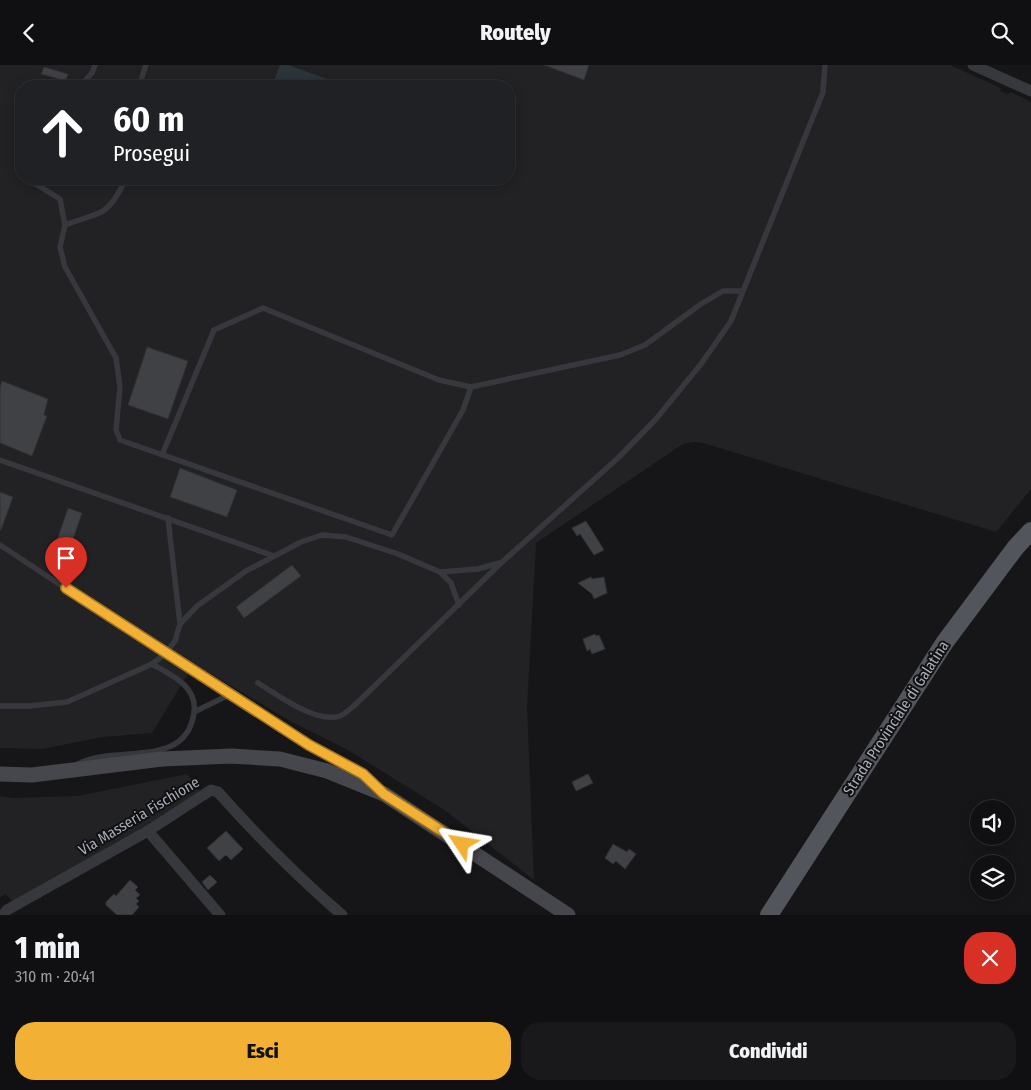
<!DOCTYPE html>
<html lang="it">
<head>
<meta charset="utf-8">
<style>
  :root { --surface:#101012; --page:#19191b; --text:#f1f3f6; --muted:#9c9d9f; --line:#303032; --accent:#f2b134 }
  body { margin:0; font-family:"Fira Sans Condensed",sans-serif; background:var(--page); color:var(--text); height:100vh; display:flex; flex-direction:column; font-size:19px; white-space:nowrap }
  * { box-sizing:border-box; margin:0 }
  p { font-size:16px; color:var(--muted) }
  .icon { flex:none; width:28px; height:28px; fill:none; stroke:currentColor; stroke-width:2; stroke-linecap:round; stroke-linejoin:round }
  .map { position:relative; height:850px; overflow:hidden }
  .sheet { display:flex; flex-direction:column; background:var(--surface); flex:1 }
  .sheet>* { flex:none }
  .guide { position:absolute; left:15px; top:15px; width:500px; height:105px; border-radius:20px; box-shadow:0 2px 12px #0003,0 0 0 1px var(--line); background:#202124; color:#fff; overflow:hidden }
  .controls { position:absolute; left:970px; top:735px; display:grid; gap:10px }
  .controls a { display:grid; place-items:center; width:45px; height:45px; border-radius:50%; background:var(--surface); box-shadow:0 2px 12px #0003,0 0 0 1px var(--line); font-size:25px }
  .pin { position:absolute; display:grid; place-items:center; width:42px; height:42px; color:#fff; margin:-51px -21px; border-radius:50% 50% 50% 0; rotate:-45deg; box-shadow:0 0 5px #0007 }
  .pin .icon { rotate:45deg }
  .me { position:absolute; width:55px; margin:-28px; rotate:303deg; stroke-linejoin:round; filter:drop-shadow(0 0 4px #0008) }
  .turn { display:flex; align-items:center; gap:18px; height:105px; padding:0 15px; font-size:22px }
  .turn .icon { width:65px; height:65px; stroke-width:2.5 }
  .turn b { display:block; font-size:35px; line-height:42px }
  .round { display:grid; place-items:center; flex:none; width:52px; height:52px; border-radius:20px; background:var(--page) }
  .head { display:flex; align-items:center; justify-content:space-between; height:85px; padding:0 15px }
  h1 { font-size:30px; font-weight:800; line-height:38px }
  .action { display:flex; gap:10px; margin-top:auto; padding:10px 15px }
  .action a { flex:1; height:58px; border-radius:20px; background:var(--accent); color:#111; font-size:20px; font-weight:800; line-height:58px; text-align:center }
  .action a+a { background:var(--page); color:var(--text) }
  header { display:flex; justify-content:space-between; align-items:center; height:65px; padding:0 15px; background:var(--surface); font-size:22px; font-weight:800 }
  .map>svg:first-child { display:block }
  .built { fill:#222225; fill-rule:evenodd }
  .water { fill:#2c353c }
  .building { fill:#404145; stroke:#303034 }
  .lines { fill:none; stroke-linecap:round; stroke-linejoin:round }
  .lane { stroke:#37383d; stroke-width:5.5 }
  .street { stroke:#37383d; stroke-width:11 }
  .secondary { stroke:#45474d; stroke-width:15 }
  .primary { stroke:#53555c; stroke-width:18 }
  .route-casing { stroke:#9d7322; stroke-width:12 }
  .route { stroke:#f2b134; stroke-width:9 }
  .labels { text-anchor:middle; stroke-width:4; stroke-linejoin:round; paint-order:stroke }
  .street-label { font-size:15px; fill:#a8adb8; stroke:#111113 }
</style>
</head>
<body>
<header><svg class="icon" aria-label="back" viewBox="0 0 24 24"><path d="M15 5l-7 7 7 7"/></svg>Routely<svg class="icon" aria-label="search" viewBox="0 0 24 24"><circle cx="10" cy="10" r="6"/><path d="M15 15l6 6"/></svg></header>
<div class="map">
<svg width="1031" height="850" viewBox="0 0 1031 850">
  <rect width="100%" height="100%" fill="#161618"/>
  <g class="built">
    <path d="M0,0H950L1001,23L1000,26L1008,29L1011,27L1031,37V424L996,467L703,378L693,377L683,379L536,478L527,642L534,815L446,746L348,685L292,657L194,599L152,668L103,672L42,684L0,683ZM21,21H509V114H21Z"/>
    <path d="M187,709L201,727L154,759L14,838L6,829L0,832V731L13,733L78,731Z"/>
  </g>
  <path class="water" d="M280,0H288L347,21H272Z"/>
  <g class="building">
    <path d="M544,0H589L584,15Z"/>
    <path d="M44,2L68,9L66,16L41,9Z"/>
    <path d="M147,282L188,296L168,354L128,340Z"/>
    <path d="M2,316L48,334L44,350L47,351L32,391L0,378V322Z"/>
    <path d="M180,403L237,425L227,452L170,432Z"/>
    <path d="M0,427L13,432L1,465H0Z"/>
    <path d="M68,443L82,448L71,480L57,475Z"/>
    <path d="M586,456L604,485L594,490L580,469L577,471L572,463Z"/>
    <path d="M292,500L301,511L244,553L236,542Z"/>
    <path d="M591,512L592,514L604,512L607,528L594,534L592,529L578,518Z"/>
    <path d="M595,569L596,571L599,570L605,584L592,589L590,584L587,586L583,574Z"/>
    <path d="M588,709L593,718L576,726L572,717Z"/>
    <path d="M226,766L243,784L231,795L226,790L219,796L207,783Z"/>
    <path d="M613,779L627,787L629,784L636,789L625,804L616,796L613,799L605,793Z"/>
    <path d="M210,810L217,817L208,825L202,817Z"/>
    <path d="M130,815L138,822L135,825L140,830L136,833L139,836L136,839L139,842L132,850H117L106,840V837L114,829L116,831Z"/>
  </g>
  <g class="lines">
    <g class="lane">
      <path d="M80,21L92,8L95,0"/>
      <path d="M139,21L146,0"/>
      <path d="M21,76L18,81L21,99"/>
      <path d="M31,114L34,118L60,134L65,160L60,182L65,202L116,293L120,322L116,365L120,375L392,470L463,345L471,322"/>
      <path d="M65,160C77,155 88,153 99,148C112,143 120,125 126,114"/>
      <path d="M162,390L214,265L263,243L439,315L471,322L620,290L645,280L701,239L723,226H742"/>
      <path d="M0,395L274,491"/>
      <path d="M168,453L180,559"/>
      <path d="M0,480L165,589L309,680L363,709L373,719"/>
      <path d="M440,507L478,504L499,498"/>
      <path d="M258,618C278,630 316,659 340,651C345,649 351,643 356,639L501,498L618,393L656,354L701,299L731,256L823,27L825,0"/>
      <path d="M0,641H29L67,637L152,599L165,589L175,576L180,559L197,541L246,506L301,477L322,470L346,472L398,489L440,507L451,518L459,540"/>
      <path d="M194,647L231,629"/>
      <path d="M78,699C115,679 186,705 194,648C198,621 171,610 152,599"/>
    </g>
    <g class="street">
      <path d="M973,0L1031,26"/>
      <path d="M148,766L220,850"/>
      <path d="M3,850L7,845L148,766L211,725L218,727C257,771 297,811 342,850"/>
    </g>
    <path class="secondary" d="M0,709L32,710L162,694L231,691L280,694L327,706L384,729L568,850"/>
    <path class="primary" d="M769,850L945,577L1016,482L1031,466"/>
  </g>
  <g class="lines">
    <defs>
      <path id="route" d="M66,523L309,680L363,709L384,729L462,779"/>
    </defs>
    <use href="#route" class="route-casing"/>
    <use href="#route" class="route"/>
  </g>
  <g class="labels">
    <g class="street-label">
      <text transform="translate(896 653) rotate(-57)" y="5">Strada Provinciale di Galatina</text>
      <text transform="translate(139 751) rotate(-31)" y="5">Via Masseria Fischione</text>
    </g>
  </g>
</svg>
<div class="controls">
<a><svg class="icon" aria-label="sound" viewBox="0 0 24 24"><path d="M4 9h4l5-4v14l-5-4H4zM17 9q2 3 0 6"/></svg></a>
<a><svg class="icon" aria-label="layers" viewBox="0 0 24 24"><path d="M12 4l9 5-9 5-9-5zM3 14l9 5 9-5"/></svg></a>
</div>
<div class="pin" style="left:66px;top:523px;background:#d93025"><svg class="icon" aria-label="arrive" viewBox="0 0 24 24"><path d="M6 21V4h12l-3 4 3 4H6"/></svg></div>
<svg class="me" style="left:462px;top:779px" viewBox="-20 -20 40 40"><path d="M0-17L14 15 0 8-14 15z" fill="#f2b134" stroke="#fff" stroke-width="4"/></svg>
<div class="guide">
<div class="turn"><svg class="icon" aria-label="ahead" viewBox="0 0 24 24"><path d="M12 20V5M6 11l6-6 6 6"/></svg><div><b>60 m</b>Prosegui</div></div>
</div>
</div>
<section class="sheet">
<div class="head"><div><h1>1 min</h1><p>310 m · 20:41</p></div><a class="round" style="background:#d93025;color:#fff"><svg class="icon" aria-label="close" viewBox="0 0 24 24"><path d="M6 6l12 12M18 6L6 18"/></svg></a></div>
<div class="action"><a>Esci</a><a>Condividi</a></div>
</section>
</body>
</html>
